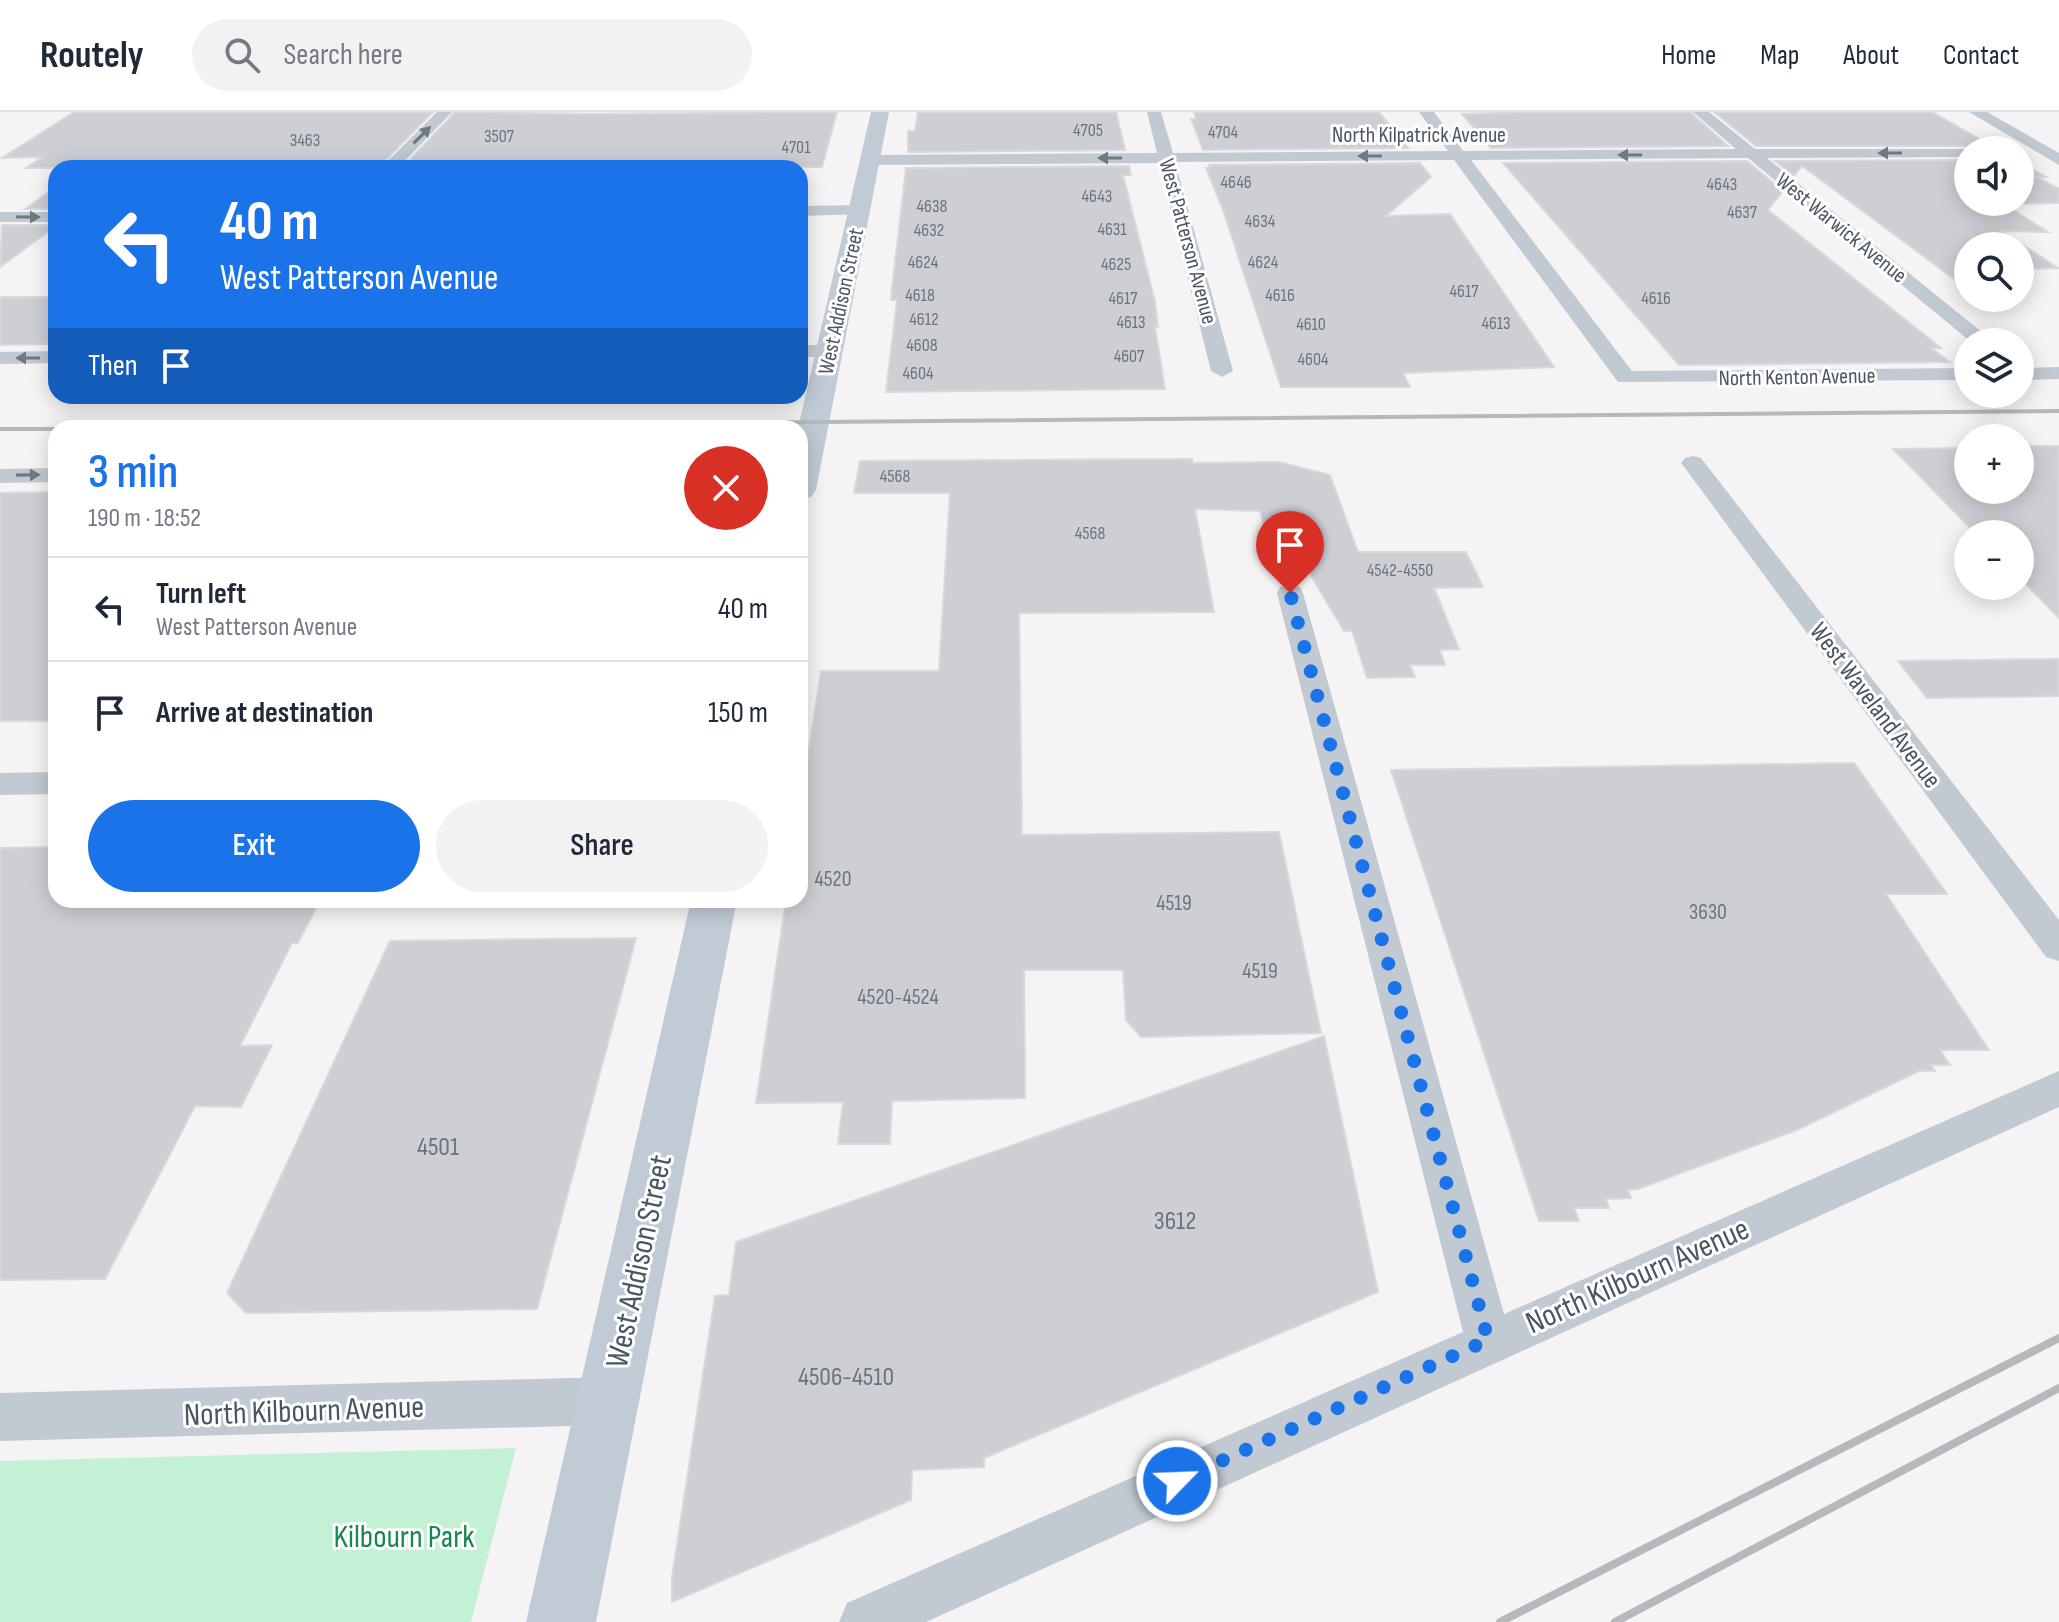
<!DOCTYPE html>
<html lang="en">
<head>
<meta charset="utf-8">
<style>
  :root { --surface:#fff; --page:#f2f2f3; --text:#1f2937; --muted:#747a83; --line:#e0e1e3; --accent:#1a73e8 }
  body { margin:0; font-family:"Sofia Sans Condensed",sans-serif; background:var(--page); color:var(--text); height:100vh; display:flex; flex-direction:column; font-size:30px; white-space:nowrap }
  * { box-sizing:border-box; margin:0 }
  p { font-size:26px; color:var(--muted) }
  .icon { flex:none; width:44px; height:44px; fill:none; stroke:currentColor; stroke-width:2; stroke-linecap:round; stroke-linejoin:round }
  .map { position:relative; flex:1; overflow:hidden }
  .sheet { position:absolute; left:48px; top:308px; width:760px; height:488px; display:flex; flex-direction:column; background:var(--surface); border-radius:24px; box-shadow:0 4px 20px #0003 }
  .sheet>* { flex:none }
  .banner { position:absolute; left:48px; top:48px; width:760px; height:244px; border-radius:24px; box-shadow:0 4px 20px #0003; background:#1a73e8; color:#fff; overflow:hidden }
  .tools { position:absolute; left:1954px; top:24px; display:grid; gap:16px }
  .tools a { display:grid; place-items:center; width:80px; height:80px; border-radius:50%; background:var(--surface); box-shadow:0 4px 20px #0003; font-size:40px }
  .pin { position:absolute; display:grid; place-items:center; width:68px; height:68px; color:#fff; margin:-82px -34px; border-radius:50% 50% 50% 0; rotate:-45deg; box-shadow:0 0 8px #0007 }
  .pin .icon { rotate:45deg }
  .me { position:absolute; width:88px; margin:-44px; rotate:66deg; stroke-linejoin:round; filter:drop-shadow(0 0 6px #0008) }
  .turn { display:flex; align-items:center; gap:28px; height:168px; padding:0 40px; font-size:36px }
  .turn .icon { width:104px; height:104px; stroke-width:2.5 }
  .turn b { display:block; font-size:56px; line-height:68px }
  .then { display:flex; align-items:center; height:76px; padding:0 40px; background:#0003; gap:16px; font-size:30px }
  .round { display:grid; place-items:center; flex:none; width:84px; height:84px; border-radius:42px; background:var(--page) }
  .headline { display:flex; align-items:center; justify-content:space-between; height:136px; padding:0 40px }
  h1 { font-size:48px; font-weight:600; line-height:60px; color:var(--accent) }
  .button { display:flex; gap:16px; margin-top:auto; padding:16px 40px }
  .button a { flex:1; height:92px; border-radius:48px; background:var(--accent); color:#fff; font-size:32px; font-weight:600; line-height:92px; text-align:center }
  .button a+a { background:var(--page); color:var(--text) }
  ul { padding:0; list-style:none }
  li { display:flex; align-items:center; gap:24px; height:104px; padding:0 40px; border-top:2px solid var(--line) }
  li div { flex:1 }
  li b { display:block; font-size:30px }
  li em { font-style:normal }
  header { display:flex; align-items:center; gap:48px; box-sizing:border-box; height:112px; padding:0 40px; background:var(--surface); border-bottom:2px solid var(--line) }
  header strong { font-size:38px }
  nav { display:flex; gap:44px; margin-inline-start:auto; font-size:28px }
  .search { width:560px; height:72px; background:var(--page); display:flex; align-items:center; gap:20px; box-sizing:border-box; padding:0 28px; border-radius:44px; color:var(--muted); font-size:30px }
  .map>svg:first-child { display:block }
  .green { fill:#c3f1d5 }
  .building { fill:#cdcfd5; stroke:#d7d9de; stroke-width:2 }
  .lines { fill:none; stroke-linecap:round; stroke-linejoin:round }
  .minor { fill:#c1cad2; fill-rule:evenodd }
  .secondary { fill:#c1cbd6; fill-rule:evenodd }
  .rail-far1 { stroke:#b5b8bd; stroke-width:4 }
  .rail { stroke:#b5b8bd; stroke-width:8 }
  .oneway { fill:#6e7983 }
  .route { stroke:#1a73e8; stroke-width:14; stroke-dasharray:0 25.2 }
  .labels { text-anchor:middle; stroke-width:6; stroke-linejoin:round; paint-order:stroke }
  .far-number-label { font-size:18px; fill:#6b747e }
  .far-street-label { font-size:22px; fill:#4a5661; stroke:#fff }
  .number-label { font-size:22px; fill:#6b747e }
  .street-label { font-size:26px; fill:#4a5661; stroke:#fff }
  .near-number-label { font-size:26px; fill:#6b747e }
  .near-street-label { font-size:32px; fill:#4a5661; stroke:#fff }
  .near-park-label { font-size:32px; fill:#17864f; stroke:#fff }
</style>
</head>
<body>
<header>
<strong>Routely</strong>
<div class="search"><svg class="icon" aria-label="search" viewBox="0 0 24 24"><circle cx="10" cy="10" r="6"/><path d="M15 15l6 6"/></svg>Search here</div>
<nav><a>Home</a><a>Map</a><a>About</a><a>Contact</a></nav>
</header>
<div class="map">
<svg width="2059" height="1510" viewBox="0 0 2059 1510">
  <rect width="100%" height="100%" fill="#f5f3f3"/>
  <path class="green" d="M516,1336L471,1510H0V1349Z"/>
  <g class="building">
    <path d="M74,0H433L379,55L26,56L42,45L2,46Z"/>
    <path d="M455,0L589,2L837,0L822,55L404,54Z"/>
    <path d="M918,0H1116L1125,38L908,40V19H915Z"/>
    <path d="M1194,0H1379L1408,36L1203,38L1191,7H1196Z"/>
    <path d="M1533,0H1690L1728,34L1491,36L1462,2Z"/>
    <path d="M1714,0H1932L1999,38H1977L1974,34H1756Z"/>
    <path d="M1968,48V90H2020V50L2046,65H2038L2059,77V91L2004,92L2048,120L2001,119L2058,156L2020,157V134H1968V172H1961L1802,54L1794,64L1775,49Z"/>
    <path d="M1747,49L1783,79L1768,98L1941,236H1931L1950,250L1679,253L1503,51Z"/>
    <path d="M1420,51L1431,65L1386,104L1450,102L1554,255L1403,261L1410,275H1281L1222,95L1206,56H1210L1209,53Z"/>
    <path d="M1129,54L1131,63H1123L1155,190L1158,215H1155L1165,277L886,280L897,188H891L892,177L906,56Z"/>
    <path d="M56,75V97H25Z"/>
    <path d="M2,113H56V114L0,155Z"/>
    <path d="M0,185H56V232L0,233Z"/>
    <path d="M2020,334H2059V506L2020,466V422H1976L1893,337L1968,336V378H2020Z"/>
    <path d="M1192,347V351L1279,350L1330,363L1358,440H1466L1483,475L1434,476L1459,537L1440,538L1445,553H1410L1415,565L1367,566L1352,519H1344L1298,442H1271L1260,399L1195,397L1214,500L1019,501L1022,723L1279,720L1321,921L1141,925L1126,908L1123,858H1024L1025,986L892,989L890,1032H838L843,990L756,991L786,788H800V696L821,559H939L950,381H854L860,349Z"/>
    <path d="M56,380V609H0V381Z"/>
    <path d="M2059,547V584L1927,586L1898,549Z"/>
    <path d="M1854,651L1947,782H1886L1989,938H1940L1950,953H1931L1935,959H1919L1797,1018L1638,1077L1628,1078L1631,1086L1606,1087L1609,1096H1574L1579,1109H1539L1391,658Z"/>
    <path d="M56,735V788H320L298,831H292L240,934L272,933L241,995L195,994L105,1167L0,1168V736Z"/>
    <path d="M636,826L537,1197L246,1201L227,1181L390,829Z"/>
    <path d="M1324,924L1378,1180L984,1346V1355L912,1358L911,1388L672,1490V1465L715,1184L729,1183L736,1130Z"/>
  </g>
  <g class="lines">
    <g class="minor">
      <path d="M437,0H452L398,56H381Z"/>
      <path d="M1147,0H1161L1173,41L1448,39L1419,0H1434L1463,39L1736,37L1693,0H1709L1755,37H1974L1968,38V45L1767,46L1994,230H1971L1748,46L1471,48L1632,259L1968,256V268L1618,270L1454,48L1175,50L1233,259L1222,265L1211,259L1159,51L869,53L861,48L869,43L1157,41Z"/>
      <path d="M1969,0H1987L2059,41V53Z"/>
      <path d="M859,93L868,98L865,102L800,104V94Z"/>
      <rect x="0" y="100" width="56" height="10"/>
      <path d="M800,233H829L839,239L829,245H800Z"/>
      <path d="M56,239V251L0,252V240Z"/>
      <path d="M2059,255V267L2020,268V256Z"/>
      <path d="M1693,344L1701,346L2059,808V849L2046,845L1685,356L1681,351L1685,346Z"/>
      <path d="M56,356V370L0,371V357Z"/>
      <path d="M1290,473L1300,475L1303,481L1504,1202L2059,959V995L926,1510H839L847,1491L1463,1220L1277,481L1280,475Z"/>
      <path d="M56,660V682L0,683V661Z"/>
      <path d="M608,1265L625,1272L632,1289L625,1306L608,1313L0,1329V1281Z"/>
    </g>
    <g class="secondary">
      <path d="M871,0H889L816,378L811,385L800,387L798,316Z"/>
      <path d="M691,788H737L596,1510H526Z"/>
    </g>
    <g class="rail-far1">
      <path d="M138,316L2059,299"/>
      <path d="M0,317H56"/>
    </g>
    <g class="rail">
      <path d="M1500,1510L2059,1226"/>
      <path d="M1615,1510L2059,1276"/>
    </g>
  </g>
  <defs><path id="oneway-solid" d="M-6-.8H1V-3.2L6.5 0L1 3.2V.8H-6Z" transform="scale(2)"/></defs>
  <g class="oneway">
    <use href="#oneway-solid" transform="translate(422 23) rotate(-45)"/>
    <use href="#oneway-solid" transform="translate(1890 41) rotate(180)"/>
    <use href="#oneway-solid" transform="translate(1630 43) rotate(180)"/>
    <use href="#oneway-solid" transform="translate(1370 44) rotate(180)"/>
    <use href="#oneway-solid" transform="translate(1110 46) rotate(180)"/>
    <use href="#oneway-solid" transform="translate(28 105)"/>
    <use href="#oneway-solid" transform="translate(28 246) rotate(180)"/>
    <use href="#oneway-solid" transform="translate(28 363) rotate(-1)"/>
  </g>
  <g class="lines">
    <path class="route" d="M1177,1369L1488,1228L1290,481"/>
  </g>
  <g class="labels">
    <g class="far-number-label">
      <text x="1088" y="24">4705</text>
      <text x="1223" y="26">4704</text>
      <text x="499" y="30">3507</text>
      <text x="305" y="34">3463</text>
      <text x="796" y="41">4701</text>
      <text x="1236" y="76">4646</text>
      <text x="1722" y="78">4643</text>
      <text x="1097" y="90">4643</text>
      <text x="932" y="100">4638</text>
      <text x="1742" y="106">4637</text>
      <text x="1260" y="115">4634</text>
      <text x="1112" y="123">4631</text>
      <text x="929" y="124">4632</text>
      <text x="923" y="156">4624</text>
      <text x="1263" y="156">4624</text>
      <text x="1116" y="158">4625</text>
      <text x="1464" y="185">4617</text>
      <text x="920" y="189">4618</text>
      <text x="1280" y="189">4616</text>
      <text x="1123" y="192">4617</text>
      <text x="1656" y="192">4616</text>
      <text x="924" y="213">4612</text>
      <text x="1131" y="216">4613</text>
      <text x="1496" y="217">4613</text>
      <text x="1311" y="218">4610</text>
      <text x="922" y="239">4608</text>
      <text x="1129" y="250">4607</text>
      <text x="1313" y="253">4604</text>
      <text x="918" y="267">4604</text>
      <text x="895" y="370">4568</text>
      <text x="1090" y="427">4568</text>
      <text x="1400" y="464">4542-4550</text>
    </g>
    <g class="far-street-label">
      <text x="1419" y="30">North Kilpatrick Avenue</text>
      <text transform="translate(1842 115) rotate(39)" y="8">West Warwick Avenue</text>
      <text transform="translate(1189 129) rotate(75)" y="8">West Patterson Avenue</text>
      <text transform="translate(840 189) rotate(-78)" y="8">West Addison Street</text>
      <text transform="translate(1797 264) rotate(-1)" y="8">North Kenton Avenue</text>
    </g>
    <g class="number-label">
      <text x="833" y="774">4520</text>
      <text x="1174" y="798">4519</text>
      <text x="1708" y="807">3630</text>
      <text x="1260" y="866">4519</text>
      <text x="898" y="892">4520-4524</text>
    </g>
    <g class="street-label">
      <text transform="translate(1876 593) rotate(53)" y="9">West Waveland Avenue</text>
    </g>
    <g class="near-number-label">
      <text x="438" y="1043">4501</text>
      <text x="1175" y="1117">3612</text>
      <text x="846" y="1273">4506-4510</text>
    </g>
    <g class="near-street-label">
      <text transform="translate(638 1149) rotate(-78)" y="11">West Addison Street</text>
      <text transform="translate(1637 1163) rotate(-24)" y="11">North Kilbourn Avenue</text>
      <text transform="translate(304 1298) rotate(-2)" y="11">North Kilbourn Avenue</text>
    </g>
    <g class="near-park-label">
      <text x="404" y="1435">Kilbourn Park</text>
    </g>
  </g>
</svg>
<div class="tools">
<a><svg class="icon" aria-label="sound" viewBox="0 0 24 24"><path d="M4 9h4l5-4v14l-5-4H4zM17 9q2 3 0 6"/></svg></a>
<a><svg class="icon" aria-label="search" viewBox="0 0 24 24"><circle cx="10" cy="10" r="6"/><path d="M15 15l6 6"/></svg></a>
<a><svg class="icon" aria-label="layers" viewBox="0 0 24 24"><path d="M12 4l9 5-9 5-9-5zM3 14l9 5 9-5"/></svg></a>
<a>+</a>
<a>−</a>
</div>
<div class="pin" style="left:1290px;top:481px;background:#d93025"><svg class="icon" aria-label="arrive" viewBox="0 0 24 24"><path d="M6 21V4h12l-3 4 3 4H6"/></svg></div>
<svg class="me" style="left:1177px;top:1369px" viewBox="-20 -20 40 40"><circle r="17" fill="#1a73e8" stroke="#fff" stroke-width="3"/><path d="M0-11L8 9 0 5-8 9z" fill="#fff"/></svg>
<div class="banner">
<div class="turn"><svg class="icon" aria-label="left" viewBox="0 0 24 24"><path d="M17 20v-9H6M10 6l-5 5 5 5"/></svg><div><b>40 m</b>West Patterson Avenue</div></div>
<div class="then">Then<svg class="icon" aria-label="arrive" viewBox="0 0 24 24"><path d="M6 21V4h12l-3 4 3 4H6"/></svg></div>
</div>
<section class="sheet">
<div class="headline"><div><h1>3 min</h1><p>190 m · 18:52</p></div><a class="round" style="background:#d93025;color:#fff"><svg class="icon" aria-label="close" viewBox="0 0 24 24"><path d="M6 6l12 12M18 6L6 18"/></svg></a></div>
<ul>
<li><svg class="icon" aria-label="left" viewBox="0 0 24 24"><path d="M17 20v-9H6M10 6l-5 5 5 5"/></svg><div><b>Turn left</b><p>West Patterson Avenue</p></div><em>40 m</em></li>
<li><svg class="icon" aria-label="arrive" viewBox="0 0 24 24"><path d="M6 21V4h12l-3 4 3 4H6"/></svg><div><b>Arrive at destination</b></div><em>150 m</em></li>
</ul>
<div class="button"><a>Exit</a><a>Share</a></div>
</section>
</div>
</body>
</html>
